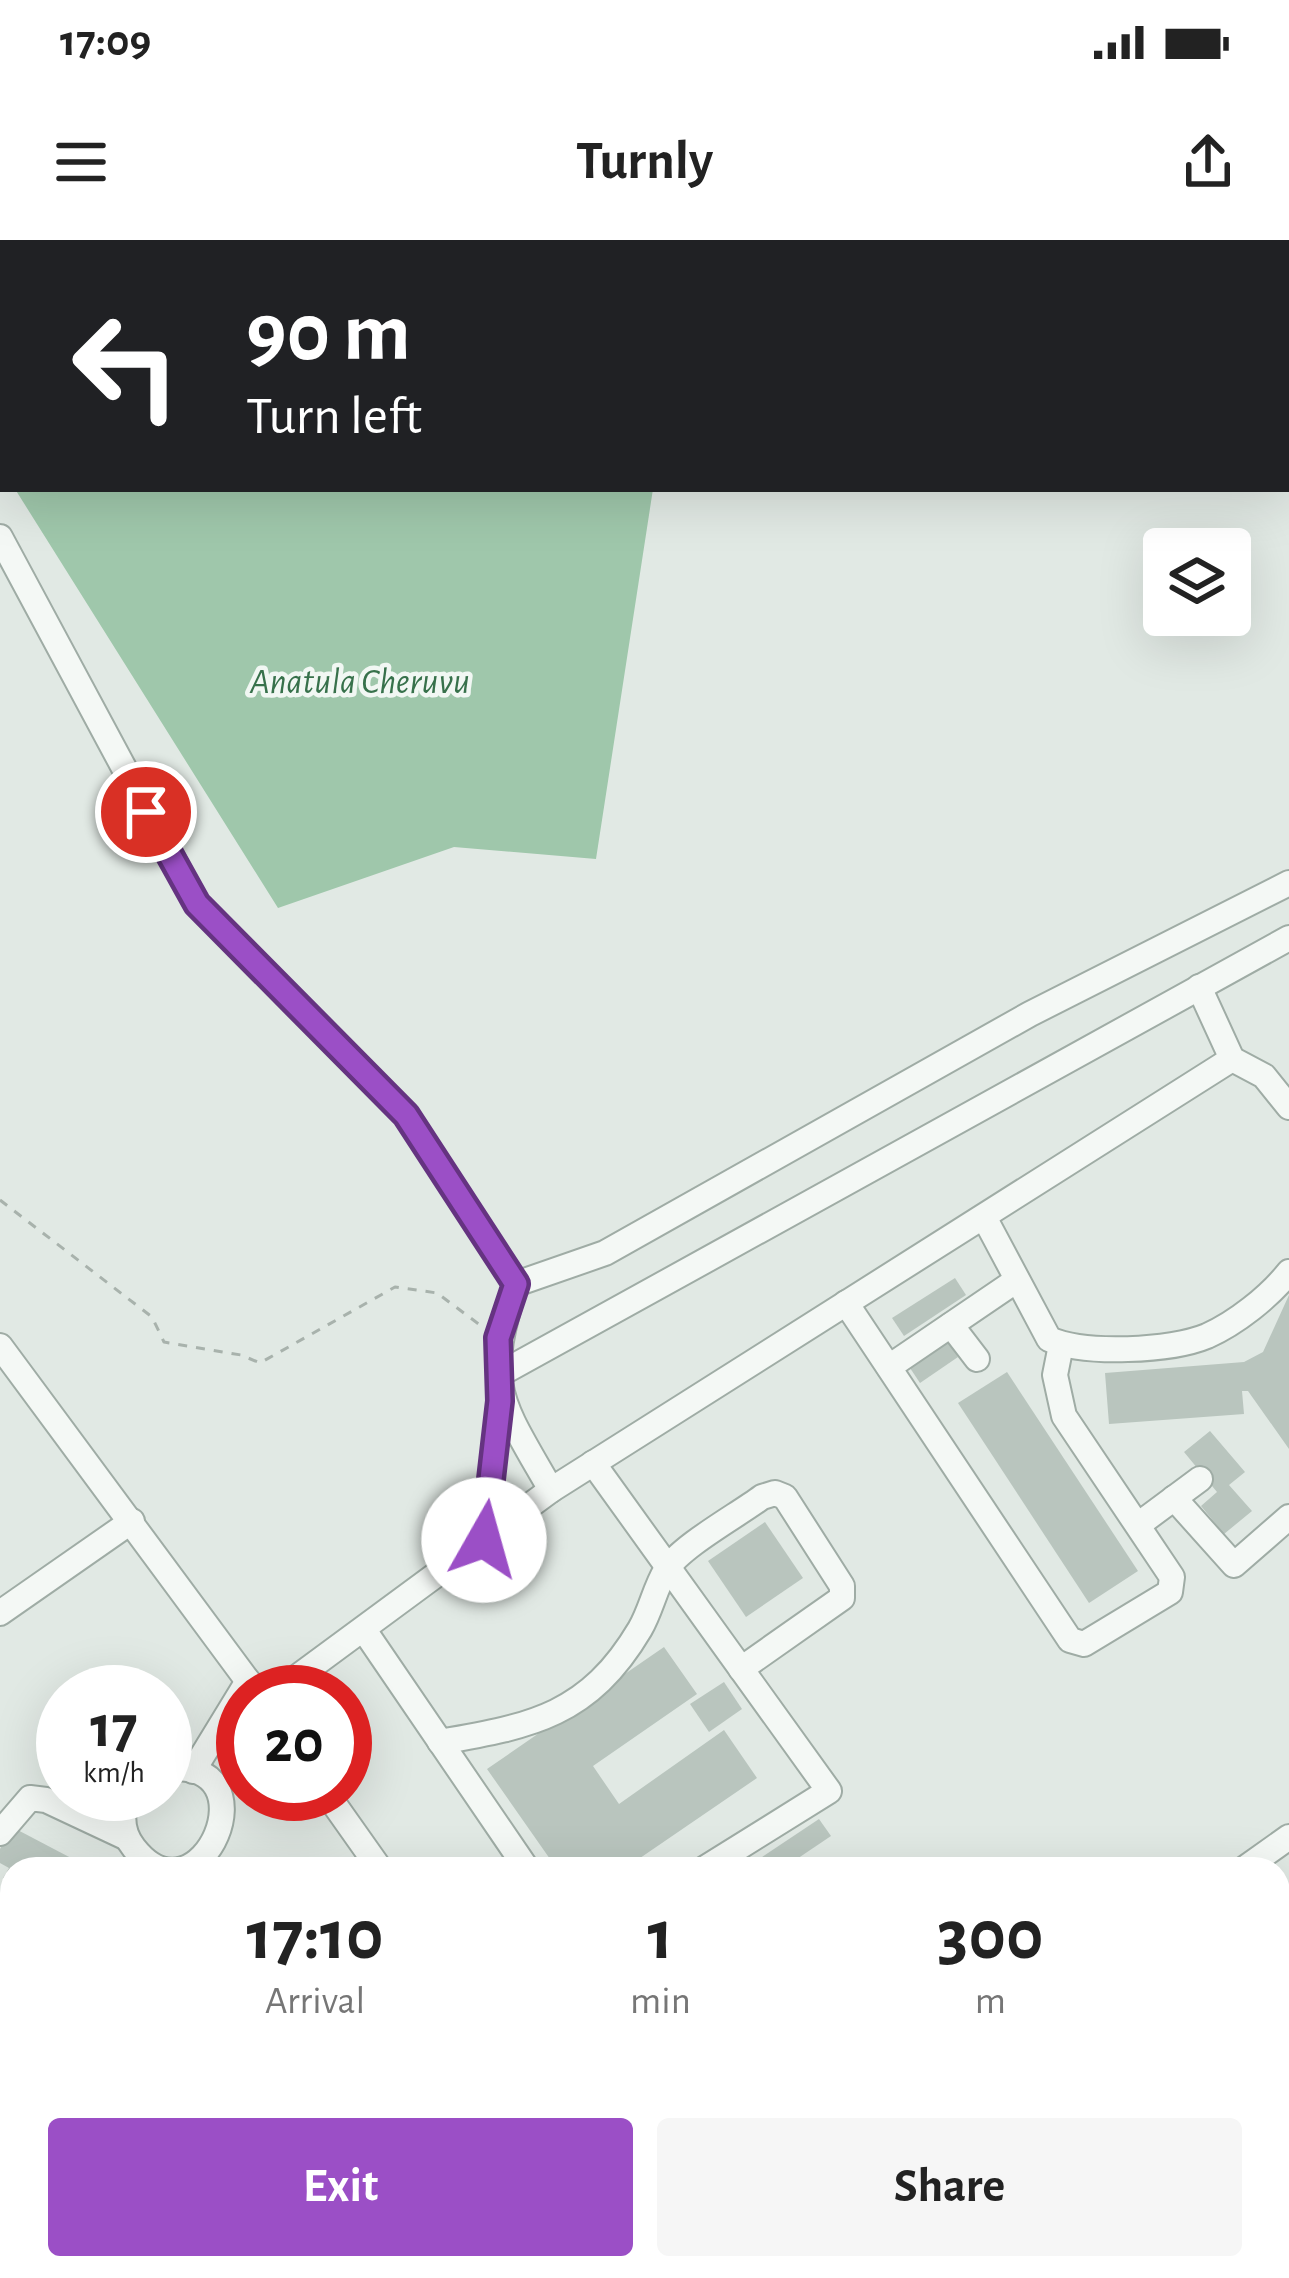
<!DOCTYPE html>
<html lang="en">
<head>
<meta charset="utf-8">
<style>
  :root { --surface:#fff; --page:#f6f6f6; --text:#222; --muted:#767676; --accent:#9b4fc6 }
  body { margin:0; font-family:"Alegreya Sans",sans-serif; background:var(--page); color:var(--text); height:100vh; display:flex; flex-direction:column; font-size:45px; white-space:nowrap }
  * { box-sizing:border-box; margin:0 }
  p { font-size:39px; color:var(--muted) }
  .icon { flex:none; width:66px; height:66px; fill:none; stroke:currentColor; stroke-width:2; stroke-linecap:round; stroke-linejoin:round }
  .map { position:relative; flex:1; overflow:hidden }
  .sheet { position:absolute; left:0px; top:1617px; width:1290px; height:423px; display:flex; flex-direction:column; background:var(--surface); border-radius:36px 36px 0 0; box-shadow:0 12px 48px #0002 }
  .sheet>* { flex:none }
  .guide { position:absolute; left:0px; top:0px; width:1290px; height:252px; box-shadow:0 12px 48px #0002; background:#202124; color:#fff; overflow:hidden }
  .fabs { position:absolute; left:1143px; top:288px; display:grid; gap:24px }
  .fabs a { display:grid; place-items:center; width:108px; height:108px; border-radius:12px; background:var(--surface); box-shadow:0 12px 48px #0002; font-size:60px }
  .speed { position:absolute; left:36px; top:1425px; display:flex; gap:24px; font-size:60px; font-weight:700; text-align:center }
  .speed>* { display:grid; place-content:center; width:156px; height:156px; border-radius:50%; background:var(--surface); box-shadow:0 12px 48px #0002; line-height:1 }
  .speed small { font-size:30px; font-weight:400 }
  .speed .limit { border:18px solid #d22; background:#fff; color:#111 }
  .pin { position:absolute; display:grid; place-items:center; width:102px; height:102px; color:#fff; margin:-51px; border:6px solid #fff; border-radius:50%; box-shadow:0 3px 12px #0007 }
  .me { position:absolute; width:132px; margin:-66px; rotate:7deg; stroke-linejoin:round; filter:drop-shadow(0 0 9px #0008) }
  .turn { display:flex; align-items:center; gap:42px; height:252px; padding:0 48px; font-size:54px }
  .turn .icon { width:156px; height:156px; stroke-width:2.5 }
  .turn b { display:block; font-size:84px; line-height:102px }
  .eta { display:flex; justify-content:space-evenly; align-items:center; height:204px; text-align:center }
  .eta b { font-size:72px; font-weight:600; line-height:84px }
  .button { display:flex; gap:24px; margin-top:auto; padding:24px 48px }
  .button a { flex:1; height:138px; border-radius:12px; background:var(--accent); color:#fff; font-size:48px; font-weight:600; line-height:138px; text-align:center }
  .button a+a { background:var(--page); color:var(--text) }
  .status { display:flex; justify-content:space-between; align-items:center; height:84px; padding:0 60px; background:var(--surface); direction:ltr }
  .status svg { height:33px; fill:currentColor }
  header { display:flex; justify-content:space-between; align-items:center; height:156px; padding:0 48px; background:var(--surface); font-size:54px; font-weight:600 }
  .map>svg:first-child { display:block }
  .water { fill:#9fc7ab }
  .building { fill:#b9c5be }
  .lines { fill:none; stroke-linecap:round; stroke-linejoin:round }
  .minor-casing { stroke:#9faca5; stroke-width:28 }
  .path { stroke:#a8b2ac; stroke-width:3; stroke-dasharray:9 9; stroke-linecap:butt }
  .minor { stroke:#f4f8f5; stroke-width:24 }
  .route-casing { stroke:#653381; stroke-width:30 }
  .route { stroke:#9b4fc6; stroke-width:21 }
  .labels { text-anchor:middle; stroke-width:9; stroke-linejoin:round; paint-order:stroke }
  .water-label { font-size:36px; font-style:italic; fill:#37714b; stroke:#f1f7f3 }
</style>
</head>
<body>
<div class="status"><b>17:09</b><svg viewBox="0 0 49 12"><path d="M0 12V9h3v3zM5 12V6h3v6zM10 12V3h3v9zM15 12V0h3v12zM26 1h20v11H26zM47 4h2v5h-2z"/></svg></div>
<header><svg class="icon" aria-label="menu" viewBox="0 0 24 24"><path d="M4 6h16M4 12h16M4 18h16"/></svg>Turnly<svg class="icon" aria-label="share" viewBox="0 0 24 24"><path d="M12 15V3M7 8l5-5 5 5M5 13v7h14v-7"/></svg></header>
<div class="map">
<svg width="1289" height="2038" viewBox="0 0 1289 2038">
  <rect width="100%" height="100%" fill="#e1e9e4"/>
  <g class="water">
    <path d="M60,0H1289V108L1287,3Z"/>
    <path d="M15,249H653L596,619L454,607L278,668Z"/>
  </g>
  <g class="building">
    <path d="M955,1038L966,1055L904,1096L892,1078Z"/>
    <path d="M1289,1055V1209L1248,1151H1242L1244,1174L1109,1184L1105,1133L1244,1122L1263,1112Z"/>
    <path d="M947,1100L958,1117L920,1143L908,1125Z"/>
    <path d="M1007,1132L1138,1331L1089,1363L958,1163Z"/>
    <path d="M1210,1191L1245,1232L1229,1245L1252,1271L1224,1294L1201,1266L1217,1252L1184,1212Z"/>
    <path d="M765,1282L803,1338L746,1377L708,1321Z"/>
    <path d="M664,1407L697,1454L593,1526L619,1564L724,1490L757,1538L624,1629H557L487,1529Z"/>
    <path d="M724,1442L742,1469L709,1492L690,1464Z"/>
    <path d="M819,1579L831,1596L782,1629H744Z"/>
    <path d="M12,1587L92,1629H12V1643L3,1638L9,1628L0,1623V1609Z"/>
  </g>
  <g class="lines">
    <defs>
      <g id="minor">
        <path d="M0,297L197,664L406,875L516,1044C482,1146 501,1162 551,1250"/>
        <path d="M1199,747L1232,819L1264,836L1289,867"/>
        <path d="M984,977L1049,1099C1084,1115 1171,1111 1207,1096C1236,1083 1269,1057 1289,1032"/>
        <path d="M516,1044L605,1013L1030,774L1289,643"/>
        <path d="M846,1063L1070,1400L1084,1404L1170,1352L1172,1337L1064,1176L1055,1135L1061,1105"/>
        <path d="M951,1085L977,1119"/>
        <path d="M0,1106L256,1452"/>
        <path d="M889,1127L1017,1040"/>
        <path d="M500,1134L1289,698"/>
        <path d="M593,1223L829,1551L704,1629"/>
        <path d="M1174,1258L1234,1325L1289,1277"/>
        <path d="M1138,1285L1200,1239"/>
        <path d="M484,1300L500,1161"/>
        <path d="M0,1373L132,1281"/>
        <path d="M364,1390L527,1629"/>
        <path d="M277,1452L551,1250L1232,819"/>
        <path d="M440,1502C533,1486 589,1475 640,1389C651,1370 655,1348 666,1330C681,1306 738,1275 762,1257L775,1253L785,1257L842,1346V1358L741,1429"/>
        <path d="M193,1531L248,1441"/>
        <path d="M129,1554C121,1572 121,1592 134,1608C200,1692 277,1516 165,1529"/>
        <path d="M327,1554L380,1629"/>
        <path d="M0,1593L30,1558L46,1560L127,1598"/>
        <path d="M1244,1629L1289,1597"/>
        <path d="M1278,1670L1289,1686"/>
        <path d="M670,2028L677,2038"/>
        <path d="M534,2038L546,2028"/>
      </g>
    </defs>
    <use href="#minor" class="minor-casing"/>
    <path class="path" d="M0,960L152,1077L164,1102L241,1115L260,1123L395,1047L437,1053L484,1088"/>
    <use href="#minor" class="minor"/>
  </g>
  <g class="lines">
    <defs>
      <path id="route" d="M146,572L197,664L406,875L516,1044L498,1098L500,1161L484,1300"/>
    </defs>
    <use href="#route" class="route-casing"/>
    <use href="#route" class="route"/>
  </g>
  <g class="labels">
    <g class="water-label">
      <text x="360" y="453">Anatula Cheruvu</text>
    </g>
  </g>
</svg>
<div class="fabs">
<a><svg class="icon" aria-label="layers" viewBox="0 0 24 24"><path d="M12 4l9 5-9 5-9-5zM3 14l9 5 9-5"/></svg></a>
</div>
<div class="speed"><div>17<small>km/h</small></div><div class="limit">20</div></div>
<div class="pin" style="left:146px;top:572px;background:#d93025"><svg class="icon" aria-label="arrive" viewBox="0 0 24 24"><path d="M6 21V4h12l-3 4 3 4H6"/></svg></div>
<svg class="me" style="left:484px;top:1300px" viewBox="-20 -20 40 40"><circle r="19" fill="#fff"/><path d="M0-13L10 11 0 6-10 11z" fill="#9b4fc6"/></svg>
<div class="guide">
<div class="turn"><svg class="icon" aria-label="left" viewBox="0 0 24 24"><path d="M17 20v-9H6M10 6l-5 5 5 5"/></svg><div><b>90 m</b>Turn left</div></div>
</div>
<section class="sheet">
<div class="eta">
<div><b>17:10</b><p>Arrival</p></div>
<div><b>1</b><p>min</p></div>
<div><b>300</b><p>m</p></div>
</div>
<div class="button"><a>Exit</a><a>Share</a></div>
</section>
</div>
</body>
</html>
